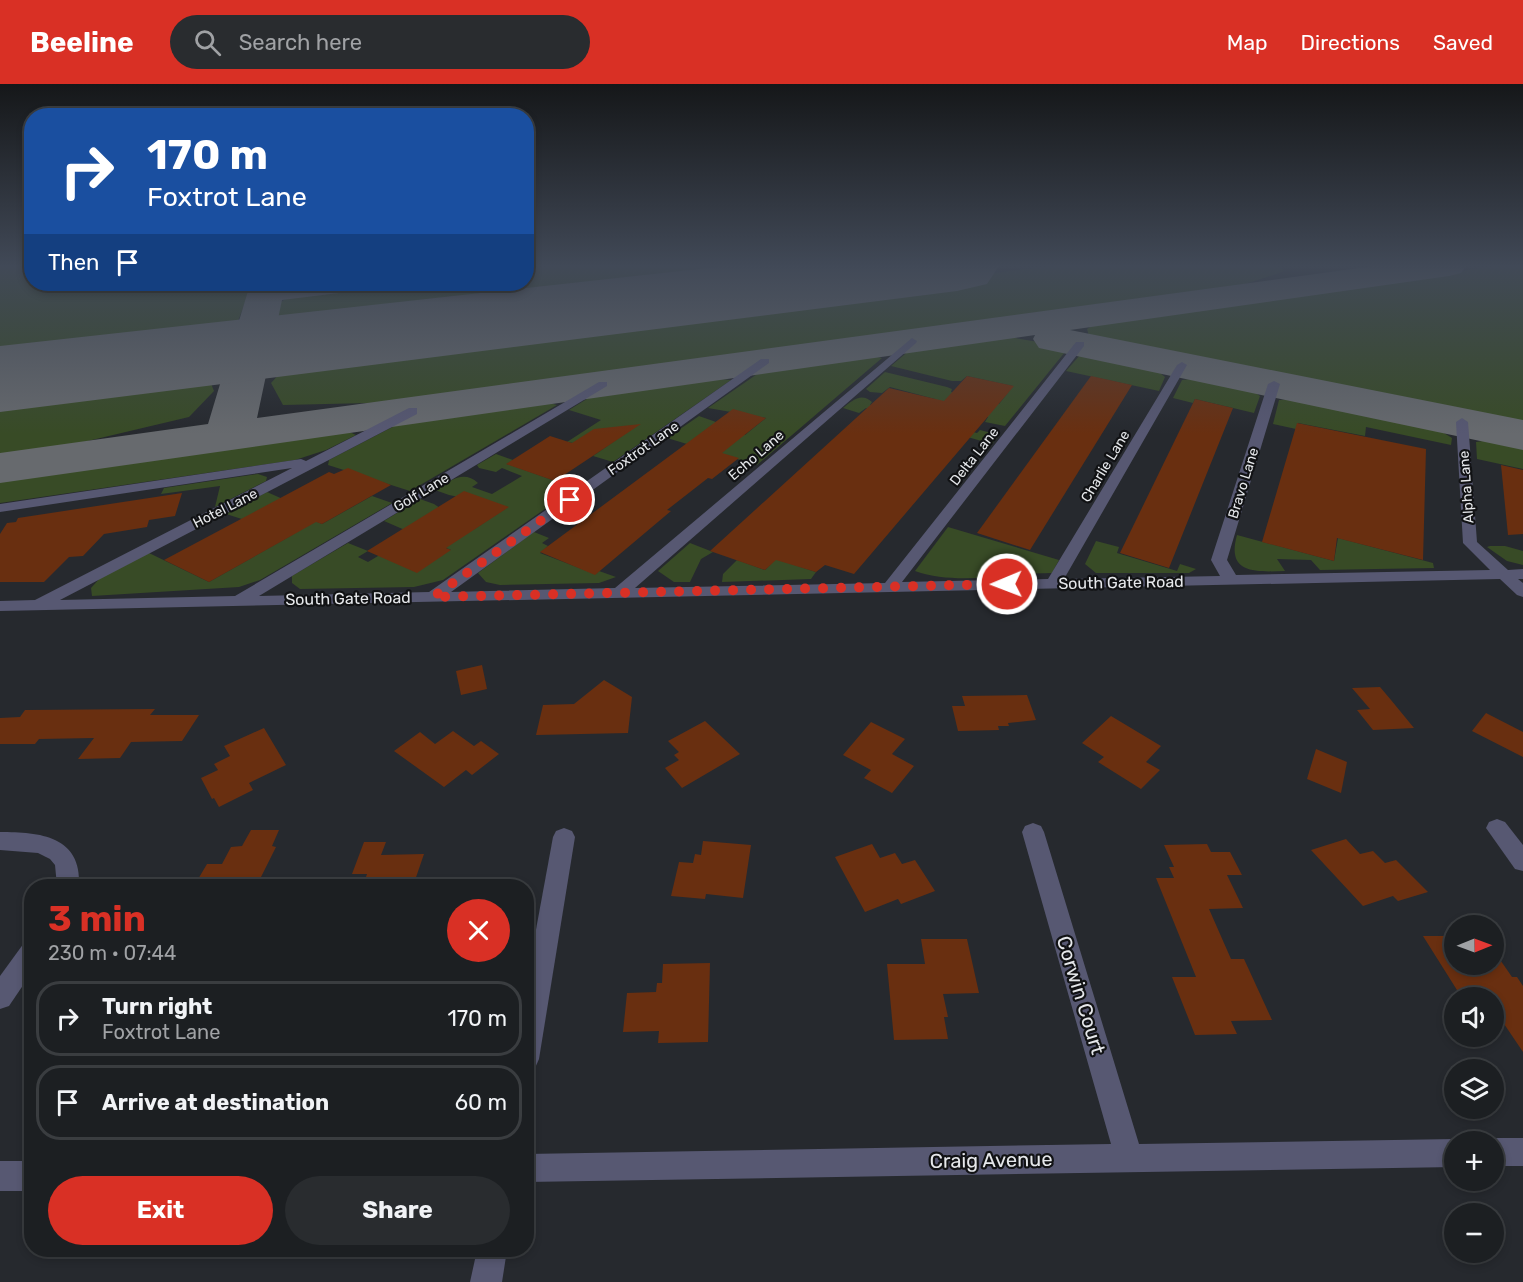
<!DOCTYPE html>
<html lang="en">
<head>
<meta charset="utf-8">
<style>
  :root { --surface:#1c1f22; --page:#292c2f; --text:#f1f3f6; --muted:#a0a2a5; --line:#3a3d40; --accent:#d93025 }
  body { margin:0; font-family:Rubik,sans-serif; background:var(--page); color:var(--text); height:100vh; display:flex; flex-direction:column; font-size:22px; white-space:nowrap }
  * { box-sizing:border-box; margin:0 }
  p { font-size:20px; color:var(--muted) }
  .icon { flex:none; width:33px; height:33px; fill:none; stroke:currentColor; stroke-width:2; stroke-linecap:round; stroke-linejoin:round }
  .map { position:relative; flex:1; overflow:hidden }
  .panel { position:absolute; left:24px; top:795px; width:510px; height:378px; display:flex; flex-direction:column; background:var(--surface); border-radius:24px; box-shadow:0 3px 9px #0003,0 0 0 2px var(--line) }
  .panel>* { flex:none }
  .top-card { position:absolute; left:24px; top:24px; width:510px; height:183px; border-radius:24px; box-shadow:0 3px 9px #0003,0 0 0 2px var(--line); background:#1a4fa0; color:#fff; overflow:hidden }
  .needle { width:39px; rotate:89deg }
  .tools { position:absolute; left:1444px; top:831px; display:grid; gap:12px }
  .tools a { display:grid; place-items:center; width:60px; height:60px; border-radius:50%; background:var(--surface); box-shadow:0 3px 9px #0003,0 0 0 2px var(--line); font-size:30px }
  .pin { position:absolute; display:grid; place-items:center; width:51px; height:51px; color:#fff; margin:-26px; border:3px solid #fff; border-radius:50%; box-shadow:0 2px 6px #0007 }
  .me { position:absolute; width:66px; margin:-33px; rotate:269deg; stroke-linejoin:round; filter:drop-shadow(0 0 4px #0008) }
  .turn { display:flex; align-items:center; gap:21px; height:126px; padding:0 24px; font-size:27px }
  .turn .icon { width:78px; height:78px; stroke-width:2.5 }
  .turn b { display:block; font-size:42px; line-height:51px }
  .then { display:flex; align-items:center; height:57px; padding:0 24px; background:#0003; gap:12px; font-size:22px }
  .round { display:grid; place-items:center; flex:none; width:63px; height:63px; border-radius:32px; background:var(--page) }
  .head { display:flex; align-items:center; justify-content:space-between; height:102px; padding:0 24px }
  h1 { font-size:36px; font-weight:700; line-height:45px; color:var(--accent) }
  .cta { display:flex; gap:12px; margin-top:auto; padding:12px 24px }
  .cta a { flex:1; height:69px; border-radius:36px; background:var(--accent); color:#fff; font-size:24px; font-weight:700; line-height:69px; text-align:center }
  .cta a+a { background:var(--page); color:var(--text) }
  ul { padding:0; list-style:none }
  li { display:flex; align-items:center; gap:18px; height:75px; margin:0 12px 9px; padding:0 12px; border:3px solid var(--line); border-radius:24px }
  li div { flex:1 }
  li b { display:block; font-size:22px }
  li em { font-style:normal }
  header { display:flex; align-items:center; gap:36px; box-sizing:border-box; height:84px; padding:0 30px; background:var(--accent); color:#fff }
  header strong { font-size:28px }
  nav { display:flex; gap:33px; margin-inline-start:auto; font-size:21px }
  .search { width:420px; height:54px; background:var(--page); display:flex; align-items:center; gap:15px; box-sizing:border-box; padding:0 21px; border-radius:33px; color:var(--muted); font-size:22px }
  .map>svg:first-child { display:block }
  .green { fill:#384b26 }
  .lines { fill:none; stroke-linecap:round; stroke-linejoin:round }
  .taxiway { fill:#676a6e; fill-rule:evenodd }
  .runway { fill:#676a6e; fill-rule:evenodd }
  .building { fill:#692f10 }
  .minor { fill:#575872; fill-rule:evenodd }
  .route { stroke:#d93025; stroke-width:10; stroke-dasharray:0 18 }
  .labels { text-anchor:middle; stroke-width:4.5; stroke-linejoin:round; paint-order:stroke }
  .far-street-label { font-size:14px; fill:#e6e8eb; stroke:#111214 }
  .street-label { font-size:16px; fill:#e6e8eb; stroke:#111214 }
  .near-street-label { font-size:20px; fill:#e6e8eb; stroke:#111214 }
</style>
</head>
<body>
<header>
<strong>Beeline</strong>
<div class="search"><svg class="icon" aria-label="search" viewBox="0 0 24 24"><circle cx="10" cy="10" r="6"/><path d="M15 15l6 6"/></svg>Search here</div>
<nav><a>Map</a><a>Directions</a><a>Saved</a></nav>
</header>
<div class="map">
<svg width="1523" height="1198" viewBox="0 0 1523 1198">
  <rect width="100%" height="100%" fill="#26292e"/>
  <g class="green">
    <path d="M0,182H31L32,200H252L235,245C213,266 41,278 0,282Z"/>
    <path d="M548,182H865L313,246H281L276,239L280,219C309,193 481,200 526,200L527,184Z"/>
    <path d="M1050,182H1277L1285,187L1227,206L412,318L283,321L271,299L292,276L298,274Z"/>
    <path d="M1495,182H1523V345L1106,260L1089,252L1087,245L1096,239Z"/>
    <path d="M1009,253L1056,261L1065,268L1005,342L985,338L988,333L957,325L942,341L977,349L980,346L999,351L992,360L866,324L859,329L843,324C852,317 861,308 872,318L870,321L918,333L935,315L890,303L882,309L870,308L866,305L885,288L947,303L952,305L951,308L999,320L1013,302L967,292L961,297H952L891,282L911,265Z"/>
    <path d="M1099,270L1150,281L1165,293L1159,307L1066,287L1080,271Z"/>
    <path d="M869,271L882,274L757,381L667,354L699,332L716,338L712,342L745,351L766,334L708,324L763,286Z"/>
    <path d="M197,286L206,287L214,307L189,333L37,369L0,375V310Z"/>
    <path d="M1208,293L1241,299L1260,312L1254,329L1195,315L1193,319L1173,314L1182,296Z"/>
    <path d="M710,294L731,296L613,378L593,372L632,345L573,359L567,358L601,336L569,326L595,310Z"/>
    <path d="M1308,314L1428,339L1452,354L1451,361L1366,343L1365,352L1298,339L1296,345L1273,340L1279,316Z"/>
    <path d="M542,317L557,321L410,407L328,381L329,376L402,338Z"/>
    <path d="M345,346L356,351L326,366L295,376L0,419V394Z"/>
    <path d="M1504,354L1523,358V385L1477,375L1476,358Z"/>
    <path d="M496,370L513,376L507,380L575,404L443,496L414,503L300,505L292,499V492L348,459L368,467L358,473L368,478L378,472L451,466L384,437L420,415L434,420L473,446L508,423L449,411L435,406C449,398 463,385 478,399L472,403L492,410L522,392L502,384L496,388L479,384L477,381Z"/>
    <path d="M258,390L267,393L266,397L215,423L220,402L161,410L164,404Z"/>
    <path d="M267,408L285,416L278,421L322,440L372,412L392,419L260,496L239,503L92,512L91,504L100,494L149,469L209,498L292,451L226,430Z"/>
    <path d="M948,443L1059,476L1052,489C1007,489 958,502 915,487Z"/>
    <path d="M534,448L549,454L542,459L548,462L540,469L595,490L599,487L616,493L599,499L500,501L486,498L478,489Z"/>
    <path d="M1237,451L1334,477L1338,454L1433,479L1434,484L1320,486L1311,476L1277,475L1285,487C1255,488 1226,490 1237,451Z"/>
    <path d="M1096,457L1119,463L1117,469L1177,487L1180,480L1196,485L1189,489H1096L1085,480Z"/>
    <path d="M690,459L713,468L701,475L690,498H674L658,487Z"/>
    <path d="M1490,462H1505L1523,467V481L1507,477L1487,463Z"/>
    <path d="M776,475L816,488L811,495L722,498L723,490L737,476L765,486Z"/>
  </g>
  <g class="lines">
    <path class="taxiway" d="M1374,182H1466L1461,189L1449,192L1070,246L1523,336V366L1053,267L1039,264L1033,255L1035,251L0,399V369L208,340L248,207L253,200H361L355,207L282,216L257,334Z"/>
    <path class="runway" d="M726,182H999L987,200L957,207L0,328V262Z"/>
  </g>
  <g class="building">
    <path d="M967,292L1014,302L854,490L825,481L816,488L776,476L765,486L710,467L889,304L944,317Z"/>
    <path d="M1091,292L1132,301L1030,466L977,449Z"/>
    <path d="M1195,315L1233,324L1169,484L1120,469Z"/>
    <path d="M733,325L766,334L722,369L739,374L712,395L708,394L667,426L671,427L595,491L540,468Z"/>
    <path d="M1297,339L1426,365L1423,476L1337,454L1334,477L1262,458Z"/>
    <path d="M641,340L555,397L506,380L550,352L572,359L594,345Z"/>
    <path d="M1501,381L1523,386V450L1508,451Z"/>
    <path d="M348,384L391,401L322,440L316,438L209,498L164,476L329,388L334,390Z"/>
    <path d="M464,407L509,423L446,464L451,466L417,489L367,467Z"/>
    <path d="M182,409L175,432L149,436L147,443L104,450L83,472L69,473L44,498H0V450L7,439L16,438L18,434Z"/>
    <path d="M482,581L487,605L461,611L456,587Z"/>
    <path d="M604,596L632,613L628,649L536,651L543,621L574,620Z"/>
    <path d="M1380,603L1391,616L1414,644L1373,646L1357,626L1370,625L1352,604Z"/>
    <path d="M1027,611L1036,636L1008,639L1009,642H998L999,646L958,647L952,622H965L962,612Z"/>
    <path d="M155,625L150,631H199L182,657L131,658L120,674L78,675L94,654L39,655L35,660H0V634L20,633L25,626Z"/>
    <path d="M1486,629L1523,648V673L1472,647Z"/>
    <path d="M1111,632L1161,662L1146,678L1160,686L1141,705L1098,678L1104,673L1082,659Z"/>
    <path d="M705,637L740,670L682,704L665,684L679,676L674,671L679,668L668,657Z"/>
    <path d="M871,638L905,655L892,670L914,682L892,709L864,694L871,686L843,671Z"/>
    <path d="M264,644L286,681L249,699L253,706L219,723L214,714L212,715L201,694L218,686L214,680L230,672L224,662Z"/>
    <path d="M453,647L474,662L481,657L499,670L472,691L466,686L444,703L394,667L420,648L435,660Z"/>
    <path d="M1316,665L1347,678L1341,709L1307,695Z"/>
    <path d="M251,746H279L272,762L276,763L261,793H257L253,802H194L207,780H222L231,763L242,762Z"/>
    <path d="M1346,755L1360,770L1373,767L1385,779L1396,776L1428,808L1398,817L1393,812L1363,822L1311,766Z"/>
    <path d="M703,757L751,761L743,814L706,810L705,815L671,812L679,778L693,779L695,770L701,771Z"/>
    <path d="M364,758H386L381,771L424,770L413,802H363L367,790H352Z"/>
    <path d="M872,760L880,774L895,769L902,780L915,776L935,807L901,820L898,815L865,828L835,773Z"/>
    <path d="M1207,760L1211,768H1230L1242,791H1227L1243,824L1209,825L1231,875H1244L1272,936L1231,937L1237,950L1195,951L1172,893H1196L1156,794H1174L1169,783H1174L1164,761Z"/>
    <path d="M1423,852H1455V880H1494V867L1512,893H1517L1523,902V968L1494,925V914H1462Z"/>
    <path d="M921,855H967L979,909L943,910L948,933H944L948,955L894,956L887,880H925Z"/>
    <path d="M710,879L708,958L658,959L659,947L623,948L627,909L656,908L657,899H662L663,880Z"/>
  </g>
  <g class="lines">
    <g class="minor">
      <path d="M264,200H274L269,209L261,207Z"/>
      <path d="M912,254L917,257L916,259L635,504L885,499L1076,258H1084V262L902,498L1048,495L1177,281L1182,278L1187,281L1064,495L1220,492L1211,476L1268,300L1274,297L1280,300L1227,476L1236,491L1490,486L1463,459L1456,338L1462,334L1468,338L1477,458L1508,486L1523,485V495H1518L1523,499V513L1517,511L1500,495L0,527V517L35,516L292,384L0,428V420L301,375L306,377L409,324H417V330L60,516L235,512L599,298H607V302L259,512L429,508L761,275H769V279L451,508L615,504Z"/>
      <path d="M1497,735L1505,738L1523,761V787L1515,785L1486,744L1489,738Z"/>
      <path d="M1033,739L1041,742L1044,748L1139,1060L1455,1055L1462,1058H1455V1083L526,1098V1070L1111,1060L1022,748L1025,742Z"/>
      <path d="M564,744L572,747L575,753L539,975L535,984L526,988V900L553,753L556,747Z"/>
      <path d="M0,748C40,748 82,752 79,802H57L55,781L50,775L38,769L0,766Z"/>
      <path d="M32,856V888L9,922L0,925V892L24,859Z"/>
      <path d="M1494,1054H1523V1082H1494V1058H1485Z"/>
      <rect x="0" y="1077" width="32" height="30"/>
      <path d="M477,1166H507L502,1198H470Z"/>
    </g>
  </g>
  <linearGradient id="sky" x2="0" y2="1"><stop stop-color="#151719"/><stop offset="0.52" stop-color="#414957"/><stop offset="1" stop-color="#414957" stop-opacity="0"/></linearGradient>
  <rect width="1523" height="350" fill="url(#sky)"/>
  <g class="lines">
    <path class="route" d="M570,416L433,513L1007,500"/>
  </g>
  <g class="labels">
    <g class="far-street-label">
      <text transform="translate(643 364) rotate(-35)" y="5">Foxtrot Lane</text>
      <text transform="translate(756 371) rotate(-41)" y="5">Echo Lane</text>
      <text transform="translate(974 372) rotate(-52)" y="5">Delta Lane</text>
      <text transform="translate(1105 382) rotate(-59)" y="5">Charlie Lane</text>
      <text transform="translate(1243 399) rotate(-73)" y="5">Bravo Lane</text>
      <text transform="translate(1466 403) rotate(-94)" y="5">Alpha Lane</text>
      <text transform="translate(421 408) rotate(-31)" y="5">Golf Lane</text>
      <text transform="translate(225 424) rotate(-27)" y="5">Hotel Lane</text>
    </g>
    <g class="street-label">
      <text transform="translate(1121 498) rotate(-1)" y="6">South Gate Road</text>
      <text transform="translate(348 514) rotate(-1)" y="6">South Gate Road</text>
    </g>
    <g class="near-street-label">
      <text transform="translate(1081 911) rotate(73)" y="7">Corwin Court</text>
      <text transform="translate(991 1076) rotate(-1)" y="7">Craig Avenue</text>
    </g>
  </g>
</svg>
<div class="tools">
<a><svg class="needle" viewBox="-14 -14 28 28"><path d="M0-13l5 13h-10z" fill="#e53935"/><path d="M0 13l5-13h-10z" fill="#a0a2a5"/></svg></a>
<a><svg class="icon" aria-label="sound" viewBox="0 0 24 24"><path d="M4 9h4l5-4v14l-5-4H4zM17 9q2 3 0 6"/></svg></a>
<a><svg class="icon" aria-label="layers" viewBox="0 0 24 24"><path d="M12 4l9 5-9 5-9-5zM3 14l9 5 9-5"/></svg></a>
<a>+</a>
<a>−</a>
</div>
<div class="pin" style="left:570px;top:416px;background:#d93025"><svg class="icon" aria-label="arrive" viewBox="0 0 24 24"><path d="M6 21V4h12l-3 4 3 4H6"/></svg></div>
<svg class="me" style="left:1007px;top:500px" viewBox="-20 -20 40 40"><circle r="17" fill="#d93025" stroke="#fff" stroke-width="3"/><path d="M0-11L8 9 0 5-8 9z" fill="#fff"/></svg>
<div class="top-card">
<div class="turn"><svg class="icon" aria-label="right" viewBox="0 0 24 24"><path d="M7 20v-9h11M14 6l5 5-5 5"/></svg><div><b>170 m</b>Foxtrot Lane</div></div>
<div class="then">Then<svg class="icon" aria-label="arrive" viewBox="0 0 24 24"><path d="M6 21V4h12l-3 4 3 4H6"/></svg></div>
</div>
<section class="panel">
<div class="head"><div><h1>3 min</h1><p>230 m · 07:44</p></div><a class="round" style="background:#d93025;color:#fff"><svg class="icon" aria-label="close" viewBox="0 0 24 24"><path d="M6 6l12 12M18 6L6 18"/></svg></a></div>
<ul>
<li><svg class="icon" aria-label="right" viewBox="0 0 24 24"><path d="M7 20v-9h11M14 6l5 5-5 5"/></svg><div><b>Turn right</b><p>Foxtrot Lane</p></div><em>170 m</em></li>
<li><svg class="icon" aria-label="arrive" viewBox="0 0 24 24"><path d="M6 21V4h12l-3 4 3 4H6"/></svg><div><b>Arrive at destination</b></div><em>60 m</em></li>
</ul>
<div class="cta"><a>Exit</a><a>Share</a></div>
</section>
</div>
</body>
</html>
